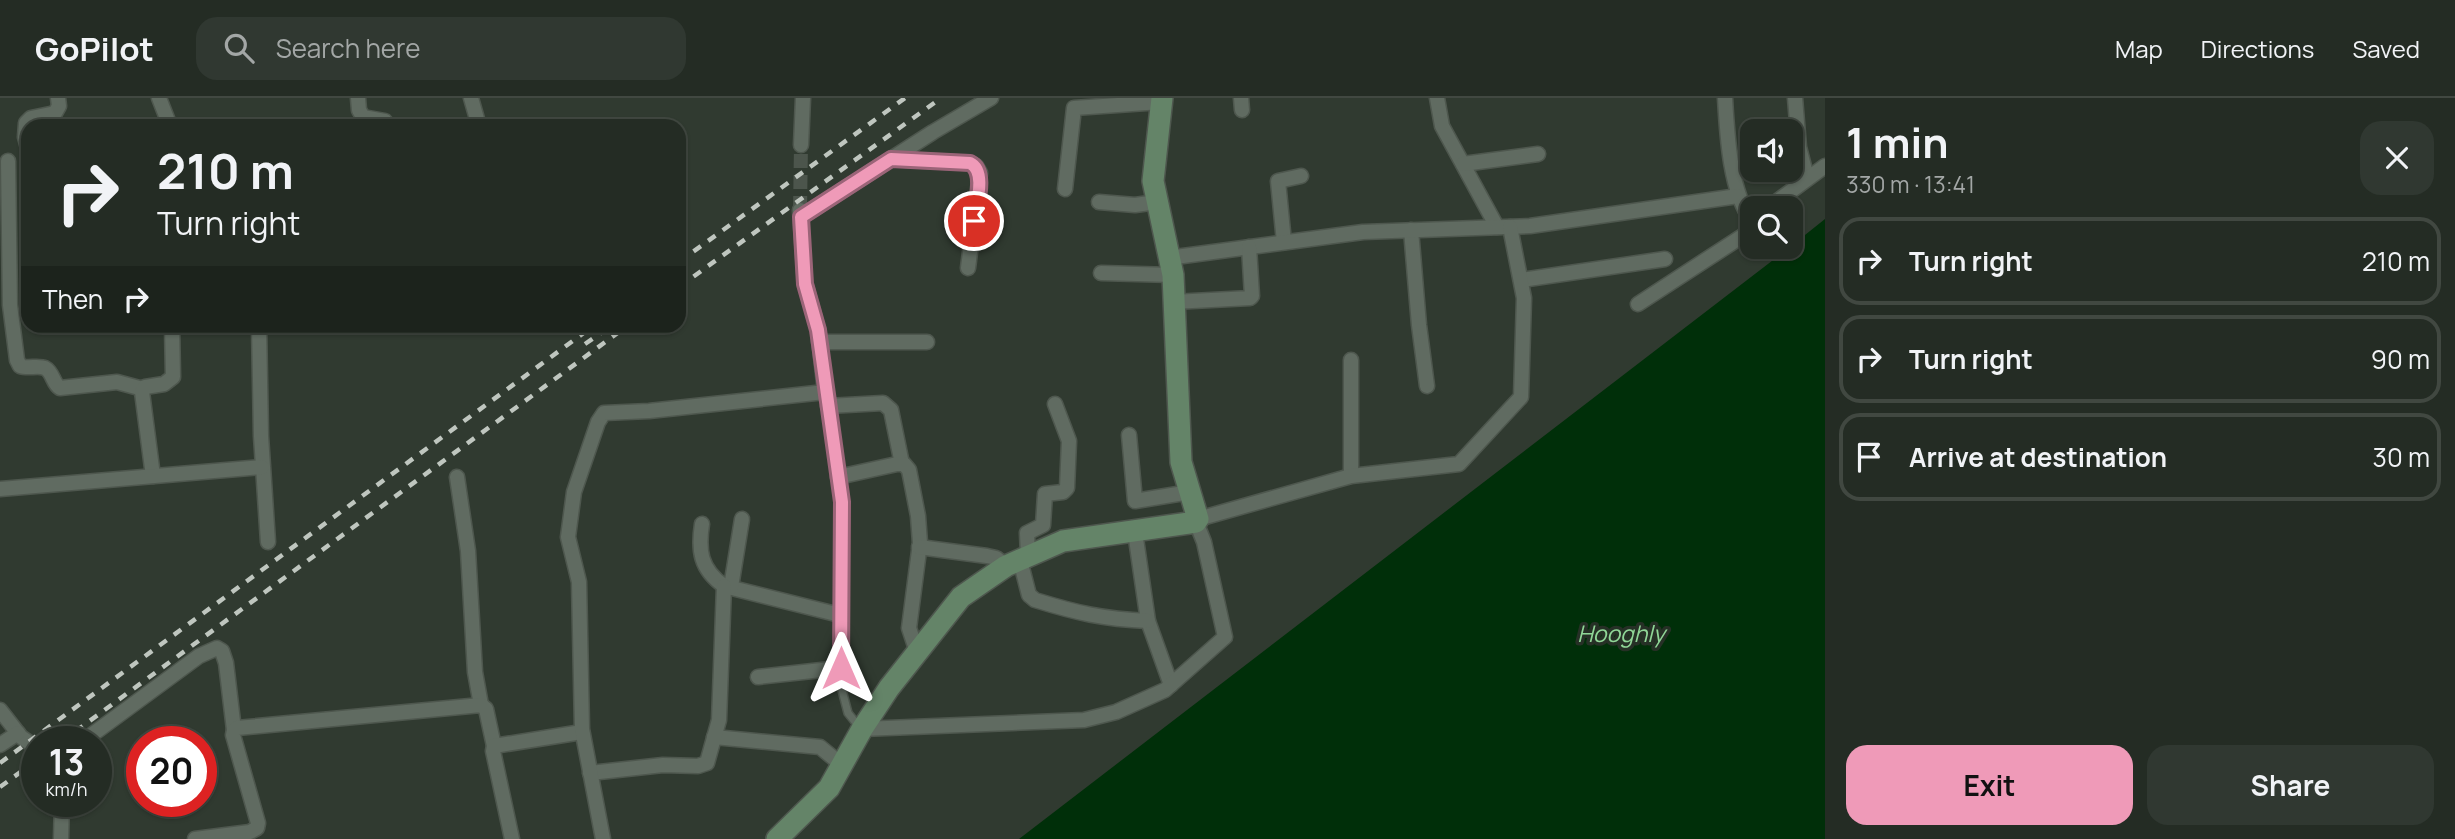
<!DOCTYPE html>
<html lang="en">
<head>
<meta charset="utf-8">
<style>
  :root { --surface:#242c24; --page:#303831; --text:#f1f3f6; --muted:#a3a7a6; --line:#414841; --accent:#ef9ab8 }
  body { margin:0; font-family:Manrope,sans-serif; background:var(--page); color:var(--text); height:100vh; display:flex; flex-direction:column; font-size:26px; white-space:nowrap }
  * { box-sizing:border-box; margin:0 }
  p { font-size:23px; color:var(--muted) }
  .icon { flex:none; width:38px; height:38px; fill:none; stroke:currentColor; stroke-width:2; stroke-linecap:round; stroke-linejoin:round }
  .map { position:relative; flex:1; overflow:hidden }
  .sheet { display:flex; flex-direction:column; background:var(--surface); width:630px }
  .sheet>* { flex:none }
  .banner { position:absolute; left:21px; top:21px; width:665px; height:214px; border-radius:21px; box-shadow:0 2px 5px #0004,0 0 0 2px var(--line); background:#242c24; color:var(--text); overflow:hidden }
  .controls { position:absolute; left:1740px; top:21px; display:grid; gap:14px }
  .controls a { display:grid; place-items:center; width:63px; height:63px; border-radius:14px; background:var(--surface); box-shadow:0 2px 5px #0004,0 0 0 2px var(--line); font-size:35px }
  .speed { position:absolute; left:21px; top:628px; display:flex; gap:14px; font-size:35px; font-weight:700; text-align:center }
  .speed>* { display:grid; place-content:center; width:91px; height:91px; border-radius:50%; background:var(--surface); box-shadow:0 2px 5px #0004,0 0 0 2px var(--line); line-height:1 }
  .speed small { font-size:18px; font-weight:400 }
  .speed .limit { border:10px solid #d22; background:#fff; color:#111 }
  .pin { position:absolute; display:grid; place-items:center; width:60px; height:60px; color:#fff; margin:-30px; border:4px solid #fff; border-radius:50%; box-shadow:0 2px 7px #0007 }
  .me { position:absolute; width:77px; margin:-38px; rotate:0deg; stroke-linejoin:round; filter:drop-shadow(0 0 5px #0008) }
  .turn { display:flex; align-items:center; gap:24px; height:147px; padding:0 21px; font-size:32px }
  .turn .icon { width:91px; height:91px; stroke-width:2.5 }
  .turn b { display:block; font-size:49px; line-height:60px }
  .then { display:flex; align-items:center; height:66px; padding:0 21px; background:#0003; gap:14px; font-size:26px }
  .round { display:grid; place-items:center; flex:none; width:74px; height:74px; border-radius:21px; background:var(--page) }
  .summary { display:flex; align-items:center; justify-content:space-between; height:119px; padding:0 21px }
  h1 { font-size:42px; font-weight:700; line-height:52px }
  .cta { display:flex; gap:14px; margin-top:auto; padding:14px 21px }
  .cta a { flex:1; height:80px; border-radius:21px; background:var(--accent); color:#111; font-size:28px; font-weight:700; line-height:80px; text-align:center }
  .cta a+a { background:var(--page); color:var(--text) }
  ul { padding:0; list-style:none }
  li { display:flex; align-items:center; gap:21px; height:88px; margin:0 14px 10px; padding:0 7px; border:4px solid var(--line); border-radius:21px }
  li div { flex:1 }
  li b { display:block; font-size:26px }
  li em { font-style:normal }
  header { display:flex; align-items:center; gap:42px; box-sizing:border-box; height:98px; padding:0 35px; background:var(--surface); border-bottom:2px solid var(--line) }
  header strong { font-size:33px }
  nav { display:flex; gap:38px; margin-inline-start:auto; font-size:24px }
  .search { width:490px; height:63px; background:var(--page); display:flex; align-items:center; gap:18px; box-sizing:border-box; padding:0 24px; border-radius:21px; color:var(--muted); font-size:26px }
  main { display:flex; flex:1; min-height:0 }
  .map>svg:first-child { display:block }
  .water { fill:#002f09 }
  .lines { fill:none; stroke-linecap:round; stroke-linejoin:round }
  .street-tunnel { stroke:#4c554c; stroke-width:14; stroke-dasharray:14 7; stroke-linecap:butt }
  .lane-casing { stroke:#4e574e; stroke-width:10 }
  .street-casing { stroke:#4e574e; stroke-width:17 }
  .secondary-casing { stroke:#4e574e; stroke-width:24 }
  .lane { stroke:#606b61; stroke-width:7 }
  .street { stroke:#606b61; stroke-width:14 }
  .secondary { stroke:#648468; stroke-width:21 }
  .rail { stroke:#bfc6bf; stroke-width:4.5; stroke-dasharray:9 9; stroke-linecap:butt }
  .route-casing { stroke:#9b6478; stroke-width:18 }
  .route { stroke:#ef9ab8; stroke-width:12 }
  .labels { text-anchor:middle; stroke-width:7; stroke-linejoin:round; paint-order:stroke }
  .water-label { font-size:23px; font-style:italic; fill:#90d697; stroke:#263026 }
</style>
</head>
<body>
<header>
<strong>GoPilot</strong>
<div class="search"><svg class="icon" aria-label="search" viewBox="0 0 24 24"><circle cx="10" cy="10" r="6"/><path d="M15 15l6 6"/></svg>Search here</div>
<nav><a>Map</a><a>Directions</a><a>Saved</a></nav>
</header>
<main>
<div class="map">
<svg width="1825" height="741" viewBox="0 0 1825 741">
  <rect width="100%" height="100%" fill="#303a30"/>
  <path class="water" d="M1825,121V741H1019L1790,149Z"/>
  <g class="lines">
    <path class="street-tunnel" d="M800,112L801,47"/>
    <defs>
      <path id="lane" d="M825,294L842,404L840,471L842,592L848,615L860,630"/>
      <g id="street">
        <path d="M159,0L170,28"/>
        <path d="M358,0L359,12L363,19L385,23L388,28"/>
        <path d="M471,0L479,28"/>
        <path d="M1241,0L1242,12"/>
        <path d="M1437,0L1442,28L1497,129"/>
        <path d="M1725,0C1727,36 1730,94 1752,123"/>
        <path d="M1795,0L1799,49L1807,80"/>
        <path d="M801,47L803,0"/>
        <path d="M28,50L25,39L26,25L31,20L55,15L59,8L58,0"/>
        <path d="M891,61L970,65L976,68L980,75L968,170"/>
        <path d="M8,63L10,207L17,262L20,268C28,271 38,267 45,270C53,274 53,286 60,290L117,284L143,291"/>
        <path d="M1463,66L1538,56"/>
        <path d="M1065,91L1074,10L1161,4"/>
        <path d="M1099,104L1135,107L1157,104"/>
        <path d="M1768,110L1825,68"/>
        <path d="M801,119L933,34L991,0"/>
        <path d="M1411,132L1419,227L1427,288"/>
        <path d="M1284,144L1278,83L1301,78"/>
        <path d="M1168,160L1363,134L1530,128L1738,98"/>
        <path d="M1101,175L1173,177"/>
        <path d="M1521,182L1665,161"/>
        <path d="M1173,204L1250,200L1252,198L1249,149"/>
        <path d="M1638,206L1744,137L1752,124"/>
        <path d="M259,228L261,338L268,444"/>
        <path d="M819,244H927"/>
        <path d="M1351,262V378"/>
        <path d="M828,308L883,305L891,312L902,366"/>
        <path d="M1129,337L1135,403L1190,394"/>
        <path d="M153,378L142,294L145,289L164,286L173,279L172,228"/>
        <path d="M457,379L468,453L475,574L481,607"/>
        <path d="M838,379L897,366H904L909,372L918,418L920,445L909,530L917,554"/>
        <path d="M0,391L262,369"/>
        <path d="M1198,421L1351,378L1459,366L1521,299L1524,200L1510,129"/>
        <path d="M702,426C698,452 700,471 724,488L840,517"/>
        <path d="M1135,434L1148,523L1171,587"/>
        <path d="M919,449L987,458L996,460L1006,468"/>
        <path d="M1028,458L1027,435L1043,427L1045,396L1063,394L1067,390L1069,343L1055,306"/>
        <path d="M1020,462L1029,497L1035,502C1077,515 1103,521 1148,523"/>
        <path d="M731,489L742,421"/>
        <path d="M758,579L840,570"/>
        <path d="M0,612L21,639L37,650"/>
        <path d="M862,631L1084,622L1116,614L1165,592L1225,539L1204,444L1196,424"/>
        <path d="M714,639L820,649L842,667"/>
        <path d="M82,644L199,558L217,550L222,553L226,565L234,632"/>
        <path d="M0,647L18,635"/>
        <path d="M590,675L663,667L698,668L707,665L719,622L724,488"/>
        <path d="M61,741L62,704"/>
        <path d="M195,741L250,734L257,730L258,725L233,637L234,632L237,630L481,607L486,611L494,648"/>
        <path d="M512,741L493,653L494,648L582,634"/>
        <path d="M603,741L582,631L579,484L568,439L574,394L598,324L604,315L649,313L825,294L818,232L805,185L800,112"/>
      </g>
      <path id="secondary" d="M777,741L829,690L862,631L889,590L961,499L1006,468L1063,443L1196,424L1198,421L1181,364L1173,177L1153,83L1162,0"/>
    </defs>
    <use href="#lane" class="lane-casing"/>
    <use href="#street" class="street-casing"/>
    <use href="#secondary" class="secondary-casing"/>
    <use href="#lane" class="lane"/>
    <use href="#street" class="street"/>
    <use href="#secondary" class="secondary"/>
    <g class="rail">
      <path d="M679,164L905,0"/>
      <path d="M679,189L941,0"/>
      <path d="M585,246L611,228"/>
      <path d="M61,644L627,228"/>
      <path d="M0,665L593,228"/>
      <path d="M0,689L37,662"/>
    </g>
  </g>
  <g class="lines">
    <defs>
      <path id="route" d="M841,570L842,404L818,232L805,186L801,119L891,61L970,65C987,73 976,107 974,123"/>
    </defs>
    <use href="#route" class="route-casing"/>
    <use href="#route" class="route"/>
  </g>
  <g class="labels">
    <g class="water-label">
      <text x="1621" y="544">Hooghly</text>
    </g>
  </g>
</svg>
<div class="controls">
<a><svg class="icon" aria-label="sound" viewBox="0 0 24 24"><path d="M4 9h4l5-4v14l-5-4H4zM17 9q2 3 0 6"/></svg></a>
<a><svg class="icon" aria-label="search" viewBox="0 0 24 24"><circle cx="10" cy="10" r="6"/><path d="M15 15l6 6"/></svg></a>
</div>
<div class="speed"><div>13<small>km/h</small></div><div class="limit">20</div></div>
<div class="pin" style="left:974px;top:123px;background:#d93025"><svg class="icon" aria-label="arrive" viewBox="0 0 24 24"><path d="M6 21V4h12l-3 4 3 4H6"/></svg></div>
<svg class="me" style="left:841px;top:570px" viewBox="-20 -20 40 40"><path d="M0-17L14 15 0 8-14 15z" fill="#ef9ab8" stroke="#fff" stroke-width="4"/></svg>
<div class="banner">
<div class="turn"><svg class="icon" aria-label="right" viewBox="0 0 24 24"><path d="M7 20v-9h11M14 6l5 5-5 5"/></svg><div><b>210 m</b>Turn right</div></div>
<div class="then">Then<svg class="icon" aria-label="right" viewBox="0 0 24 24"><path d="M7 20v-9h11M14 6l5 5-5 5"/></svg></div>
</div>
</div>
<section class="sheet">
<div class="summary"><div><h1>1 min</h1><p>330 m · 13:41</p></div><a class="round"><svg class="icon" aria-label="close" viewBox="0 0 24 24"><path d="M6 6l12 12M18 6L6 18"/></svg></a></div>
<ul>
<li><svg class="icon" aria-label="right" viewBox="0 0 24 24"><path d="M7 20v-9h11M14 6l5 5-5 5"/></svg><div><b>Turn right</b></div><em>210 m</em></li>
<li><svg class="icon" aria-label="right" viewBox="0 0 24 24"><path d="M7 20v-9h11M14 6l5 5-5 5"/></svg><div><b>Turn right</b></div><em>90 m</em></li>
<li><svg class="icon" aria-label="arrive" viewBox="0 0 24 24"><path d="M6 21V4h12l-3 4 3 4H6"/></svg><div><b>Arrive at destination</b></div><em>30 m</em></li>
</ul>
<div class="cta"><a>Exit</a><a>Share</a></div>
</section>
</main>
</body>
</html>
